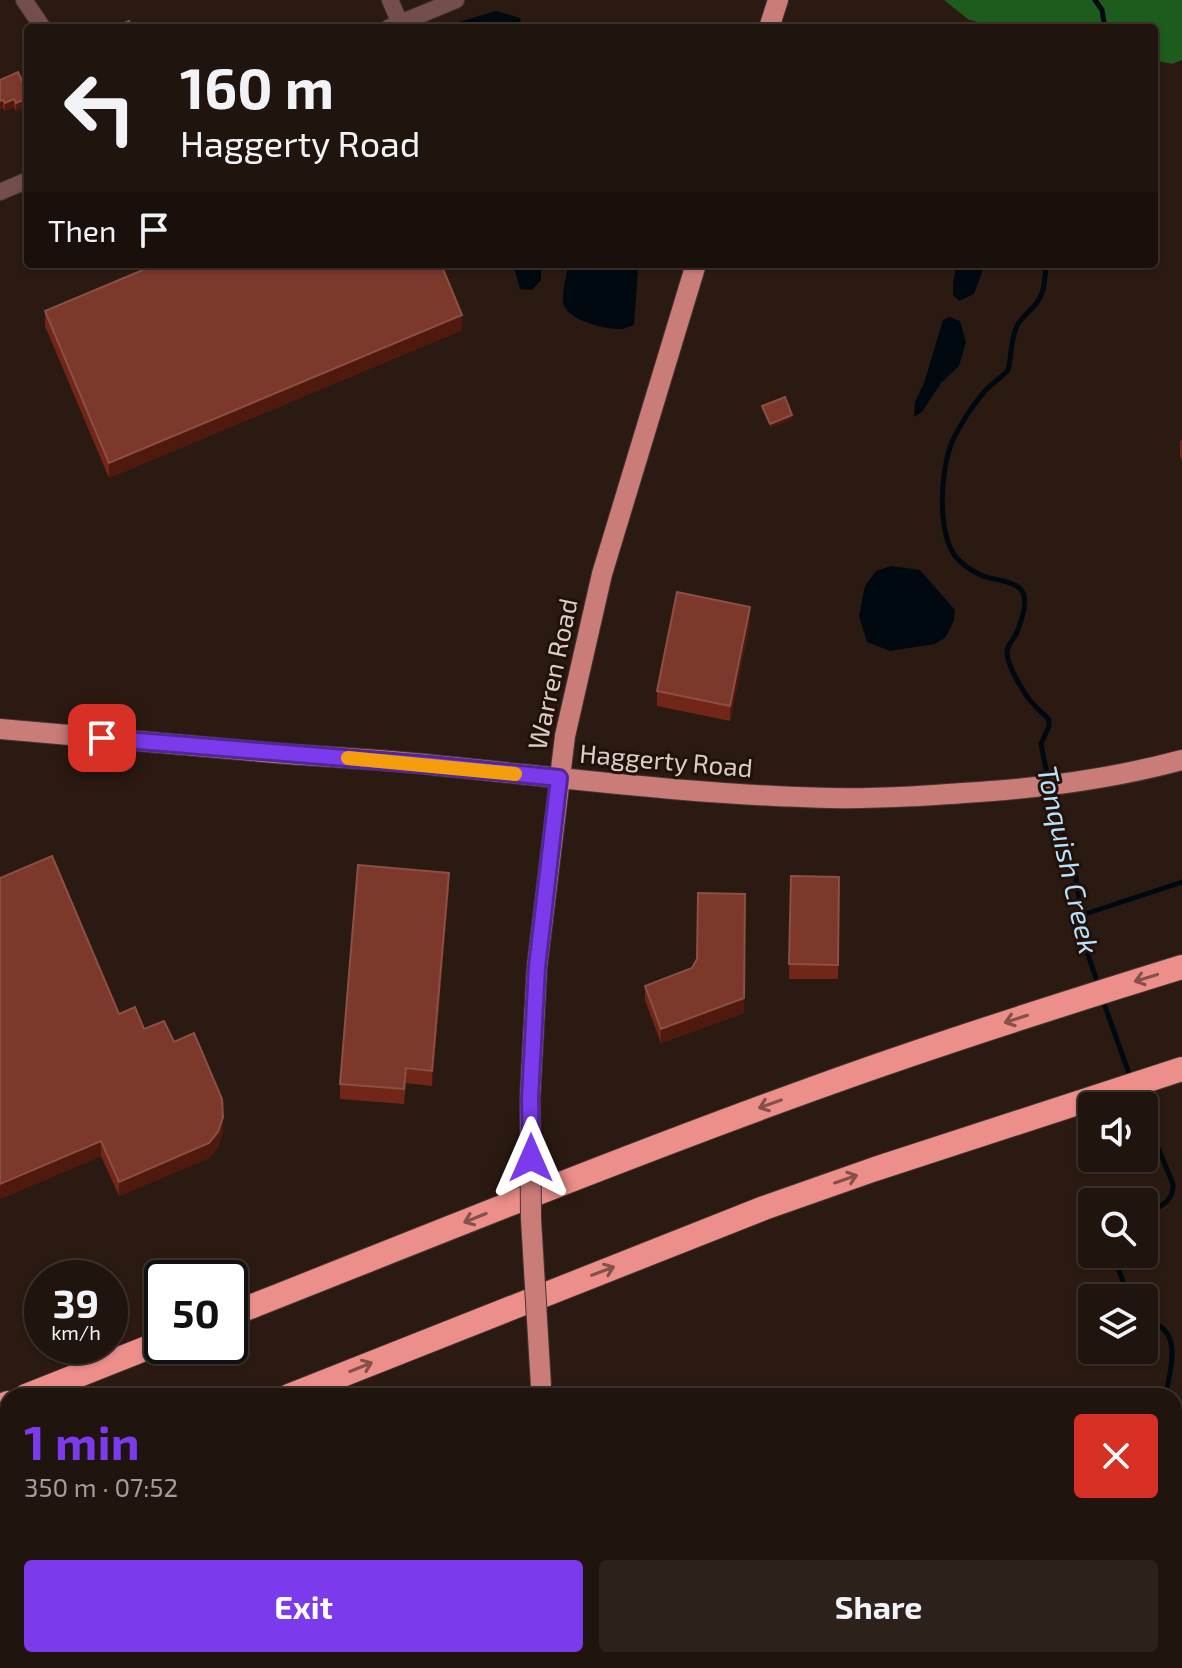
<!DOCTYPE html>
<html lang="en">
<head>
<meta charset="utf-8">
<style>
  :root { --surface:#20140e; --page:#2d211c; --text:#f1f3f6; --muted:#a29e9e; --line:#3d332e; --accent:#7c3aed }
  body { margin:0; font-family:"Exo 2",sans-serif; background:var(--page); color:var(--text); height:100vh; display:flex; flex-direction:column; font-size:30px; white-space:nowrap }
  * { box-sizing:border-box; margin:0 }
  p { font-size:26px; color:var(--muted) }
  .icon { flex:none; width:44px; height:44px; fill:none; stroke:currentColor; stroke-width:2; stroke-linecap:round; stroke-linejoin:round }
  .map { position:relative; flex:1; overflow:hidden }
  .side { position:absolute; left:0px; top:1388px; width:1182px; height:280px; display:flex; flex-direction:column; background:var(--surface); border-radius:24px 24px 0 0; box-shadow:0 2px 6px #0004,0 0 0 2px var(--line) }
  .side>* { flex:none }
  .top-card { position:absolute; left:24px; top:24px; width:1134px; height:244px; border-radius:8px; box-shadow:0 2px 6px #0004,0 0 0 2px var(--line); background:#20140e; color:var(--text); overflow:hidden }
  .controls { position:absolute; left:1078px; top:1092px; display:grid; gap:16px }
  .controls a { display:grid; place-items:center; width:80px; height:80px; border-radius:8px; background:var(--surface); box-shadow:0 2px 6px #0004,0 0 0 2px var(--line); font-size:40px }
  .speed { position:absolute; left:24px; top:1260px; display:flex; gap:16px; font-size:40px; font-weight:700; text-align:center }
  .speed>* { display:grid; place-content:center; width:104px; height:104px; border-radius:50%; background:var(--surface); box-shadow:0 2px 6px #0004,0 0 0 2px var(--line); line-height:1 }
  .speed small { font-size:20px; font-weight:400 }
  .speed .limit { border:4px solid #111; border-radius:12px; background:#fff; color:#111 }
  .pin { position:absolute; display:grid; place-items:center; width:68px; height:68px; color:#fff; margin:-34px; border-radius:16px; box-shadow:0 4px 12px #0006 }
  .me { position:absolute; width:88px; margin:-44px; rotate:0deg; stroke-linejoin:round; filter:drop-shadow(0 0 6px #0008) }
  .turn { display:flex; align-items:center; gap:28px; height:168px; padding:0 24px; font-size:36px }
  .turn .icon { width:104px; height:104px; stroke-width:2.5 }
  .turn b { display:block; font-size:56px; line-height:68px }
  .then { display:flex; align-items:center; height:76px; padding:0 24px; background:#0003; gap:16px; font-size:30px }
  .round { display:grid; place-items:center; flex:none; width:84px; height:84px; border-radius:8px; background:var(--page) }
  .overview { display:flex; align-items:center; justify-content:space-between; height:136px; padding:0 24px }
  h1 { font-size:48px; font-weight:700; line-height:60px; color:var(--accent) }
  .cta { display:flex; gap:16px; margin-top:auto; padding:16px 24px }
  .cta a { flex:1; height:92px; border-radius:8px; background:var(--accent); color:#fff; font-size:32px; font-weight:700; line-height:92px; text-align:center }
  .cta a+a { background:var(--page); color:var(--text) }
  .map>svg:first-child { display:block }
  .forest { fill:#1d5c1c }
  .water { fill:#010910 }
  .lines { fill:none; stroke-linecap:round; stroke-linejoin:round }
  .stream { stroke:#010910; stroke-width:5 }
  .minor-casing { stroke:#47372f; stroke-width:18 }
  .major-casing { stroke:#47372f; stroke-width:22 }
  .highway-casing { stroke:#47372f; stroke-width:26 }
  .minor { stroke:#744e4c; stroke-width:16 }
  .major { stroke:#ca7c79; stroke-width:20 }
  .highway { stroke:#ec8e8a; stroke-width:24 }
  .major-bridge-casing { stroke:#47372f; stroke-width:22; stroke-linecap:butt }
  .major-bridge { stroke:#ca7c79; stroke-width:20 }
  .wall { fill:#712618 }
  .shaded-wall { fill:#50190e }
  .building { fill:#7c382b; stroke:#8b4f44; stroke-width:2 }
  .oneway { stroke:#86504a }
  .route-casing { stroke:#51269a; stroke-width:20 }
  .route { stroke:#7c3aed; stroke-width:14 }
  .slow { stroke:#f59e0b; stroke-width:14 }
  .labels { text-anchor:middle; stroke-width:6; stroke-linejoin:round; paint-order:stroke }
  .street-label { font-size:26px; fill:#dbcec9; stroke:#211109 }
  .water-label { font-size:28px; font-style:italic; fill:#b6e2fd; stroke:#211109 }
</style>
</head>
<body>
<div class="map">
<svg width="1182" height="1668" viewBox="0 0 1182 1668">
  <rect width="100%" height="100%" fill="#2b1a12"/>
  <path class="forest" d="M944,0H1182V60L1172,64L1154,60V28H1006L969,20Z"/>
  <g class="water">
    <path d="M496,11L520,18L522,28H444L452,24Z"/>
    <path d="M513,264H541V280L532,290L520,289Z"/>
    <path d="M568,264H636L638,269L634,325C630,326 626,328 622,329C606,330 565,320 563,302C562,290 567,275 568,264Z"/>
    <path d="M957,264H985L974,294L959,301L953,295V282Z"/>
    <path d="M949,317L960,321L966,342L959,366L941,383L922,412L914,417L915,402L924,383L943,320Z"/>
    <path d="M891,566L920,570L955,610L954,620L946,637L935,644L890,651L867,642L859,616L865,586L876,571Z"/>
  </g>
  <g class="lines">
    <g class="stream">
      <path d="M1095,0L1102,10L1105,28"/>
      <path d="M1046,264C1045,280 1045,294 1034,306C1028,313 1021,318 1017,326C1010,341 1012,355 1008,370C1001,378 992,383 985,391C979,398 972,407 967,415C962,423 956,433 952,442C940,471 935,542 962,563C969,569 976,573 983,576C994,580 1016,581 1022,591C1029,601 1021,622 1017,632C1014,640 1006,645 1007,654C1008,667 1026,698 1036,707C1040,712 1045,714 1049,720V726L1041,744L1048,779"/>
      <path d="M1051,788L1075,873L1088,955L1098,984"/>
      <path d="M1082,915L1182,882"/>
      <path d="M1102,998L1131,1079"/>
      <path d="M1136,1092L1141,1106"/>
      <path d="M1144,1114L1173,1184C1174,1203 1158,1207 1144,1215"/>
      <path d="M1121,1254L1117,1265L1129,1298"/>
      <path d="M1144,1321C1182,1325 1173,1364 1165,1396"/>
      <path d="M968,1668L972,1660"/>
    </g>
    <defs>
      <g id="minor">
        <path d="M24,0L43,28"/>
        <path d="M390,0L400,23"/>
        <path d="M388,28L456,0"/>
        <path d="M0,192L28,180"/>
      </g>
      <g id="major">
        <path d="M769,28L778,0"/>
        <path d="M0,729C88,737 176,745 264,752C320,757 377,759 433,765C565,778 697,795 829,798C884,799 938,795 992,791C1057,786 1119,777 1182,760"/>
        <path d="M530,1098L537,967L565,736L602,574L696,264"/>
        <path d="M571,1660L572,1668"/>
      </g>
      <g id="highway">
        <path d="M230,1315C425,1238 618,1159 815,1088C936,1044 1059,1005 1182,967"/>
        <path d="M26,1396L162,1342"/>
        <path d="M289,1396L764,1208L875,1169L1182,1069"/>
        <path d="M0,1406L8,1403"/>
        <path d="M0,1511L8,1508"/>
      </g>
    </defs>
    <use href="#minor" class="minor-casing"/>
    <use href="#major" class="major-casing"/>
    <use href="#highway" class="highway-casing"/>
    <use href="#minor" class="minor"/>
    <use href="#major" class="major"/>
    <use href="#highway" class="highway"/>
    <defs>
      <path id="major-bridge" d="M530,1098L531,1219L541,1386"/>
    </defs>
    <use href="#major-bridge" class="major-bridge-casing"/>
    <use href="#major-bridge" class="major-bridge"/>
  </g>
  <g class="wall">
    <path d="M18,72L16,111L14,107L5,111L3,108L0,109V80Z"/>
    <path d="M45,311L462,330L109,478L45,326Z"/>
    <path d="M1182,440V461L1180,456V441Z"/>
    <path d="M750,622L730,721L657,706V691Z"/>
    <path d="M791,876L839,877L838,979H789Z"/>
    <path d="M449,888L432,1086L406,1083L404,1104L340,1099V1084Z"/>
    <path d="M645,986L744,1013L661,1043L645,1000Z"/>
    <path d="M119,1014L144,1029L174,1042L223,1132L218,1147L209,1158L119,1196L101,1156L0,1199Z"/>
  </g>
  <g class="shaded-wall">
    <path d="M28,98V106L16,111V103Z"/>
    <path d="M14,99V107L5,111V103Z"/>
    <path d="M3,100V108L0,109V101Z"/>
    <path d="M462,315V330L109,478V463Z"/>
    <path d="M792,415V419L770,428V424Z"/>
    <path d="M750,607V622L730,721V706Z"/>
    <path d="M449,873V888L432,1086V1071Z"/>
    <path d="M745,894L744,1013L661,1043V1029Z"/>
    <path d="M223,1117V1132L218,1147L209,1158L119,1196V1182Z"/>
    <path d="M101,1141V1156L0,1199V1184Z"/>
  </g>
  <g class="building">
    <path d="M129,21L132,28H113Z"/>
    <path d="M18,72L23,83L26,81L28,85V98L16,103L14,99L5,103L3,100L0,101V80Z"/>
    <path d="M157,264H441L462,315L109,463L45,311Z"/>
    <path d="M785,397L792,415L770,424L762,406Z"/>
    <path d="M677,592L750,607L730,706L657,691Z"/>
    <path d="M52,856L119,1014L135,1007L144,1029L164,1021L174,1042L194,1033L222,1099L223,1117L218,1132L209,1143L119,1182L101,1141L0,1184V878Z"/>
    <path d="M358,865L449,873L432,1071L406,1068L404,1089L340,1084Z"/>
    <path d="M791,876L839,877L838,965L789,964Z"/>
    <path d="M698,893L745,894L744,998L661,1029L645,986L692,968L697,959Z"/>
  </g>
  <defs><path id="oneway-shaft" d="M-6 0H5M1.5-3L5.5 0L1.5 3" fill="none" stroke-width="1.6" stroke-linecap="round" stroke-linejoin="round" transform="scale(2)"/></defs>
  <g class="oneway">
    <use href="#oneway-shaft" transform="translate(1146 978) rotate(163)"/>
    <use href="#oneway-shaft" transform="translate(1016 1019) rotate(162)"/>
    <use href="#oneway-shaft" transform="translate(770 1104) rotate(160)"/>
    <use href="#oneway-shaft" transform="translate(846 1179) rotate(-19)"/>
    <use href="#oneway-shaft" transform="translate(475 1218) rotate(158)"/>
    <use href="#oneway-shaft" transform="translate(603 1271) rotate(-21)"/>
    <use href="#oneway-shaft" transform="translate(361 1367) rotate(-22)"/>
  </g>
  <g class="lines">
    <defs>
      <path id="route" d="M102,738L430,765L559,778L537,967L530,1098L531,1158"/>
    </defs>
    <use href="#route" class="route-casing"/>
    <use href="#route" class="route"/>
    <path class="slow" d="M348,758L515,774"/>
  </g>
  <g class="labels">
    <g class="street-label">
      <text transform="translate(553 674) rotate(-78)" y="9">Warren Road</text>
      <text transform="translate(666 761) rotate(5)" y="9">Haggerty Road</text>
    </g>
    <g class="water-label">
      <text transform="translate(1068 860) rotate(77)" y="10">Tonquish Creek</text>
    </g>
  </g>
</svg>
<div class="controls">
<a><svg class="icon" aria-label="sound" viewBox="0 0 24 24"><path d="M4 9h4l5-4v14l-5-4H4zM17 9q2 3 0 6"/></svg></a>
<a><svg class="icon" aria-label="search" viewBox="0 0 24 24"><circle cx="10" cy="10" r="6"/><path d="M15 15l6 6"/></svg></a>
<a><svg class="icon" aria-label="layers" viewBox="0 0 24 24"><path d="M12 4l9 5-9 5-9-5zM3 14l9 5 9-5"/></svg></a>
</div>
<div class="speed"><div>39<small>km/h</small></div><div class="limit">50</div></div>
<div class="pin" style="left:102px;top:738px;background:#d93025"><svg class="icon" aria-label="arrive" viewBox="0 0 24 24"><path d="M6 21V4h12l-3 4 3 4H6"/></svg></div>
<svg class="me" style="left:531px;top:1158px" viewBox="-20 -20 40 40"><path d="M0-17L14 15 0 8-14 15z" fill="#7c3aed" stroke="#fff" stroke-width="4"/></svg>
<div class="top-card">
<div class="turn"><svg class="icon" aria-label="left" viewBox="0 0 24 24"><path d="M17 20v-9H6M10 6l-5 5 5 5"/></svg><div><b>160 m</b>Haggerty Road</div></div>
<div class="then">Then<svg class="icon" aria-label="arrive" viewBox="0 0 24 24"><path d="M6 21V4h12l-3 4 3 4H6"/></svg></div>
</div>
<section class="side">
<div class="overview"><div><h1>1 min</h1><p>350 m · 07:52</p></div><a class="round" style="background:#d93025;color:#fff"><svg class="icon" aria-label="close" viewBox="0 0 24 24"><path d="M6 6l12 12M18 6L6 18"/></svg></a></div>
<div class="cta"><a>Exit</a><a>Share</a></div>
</section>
</div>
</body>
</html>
